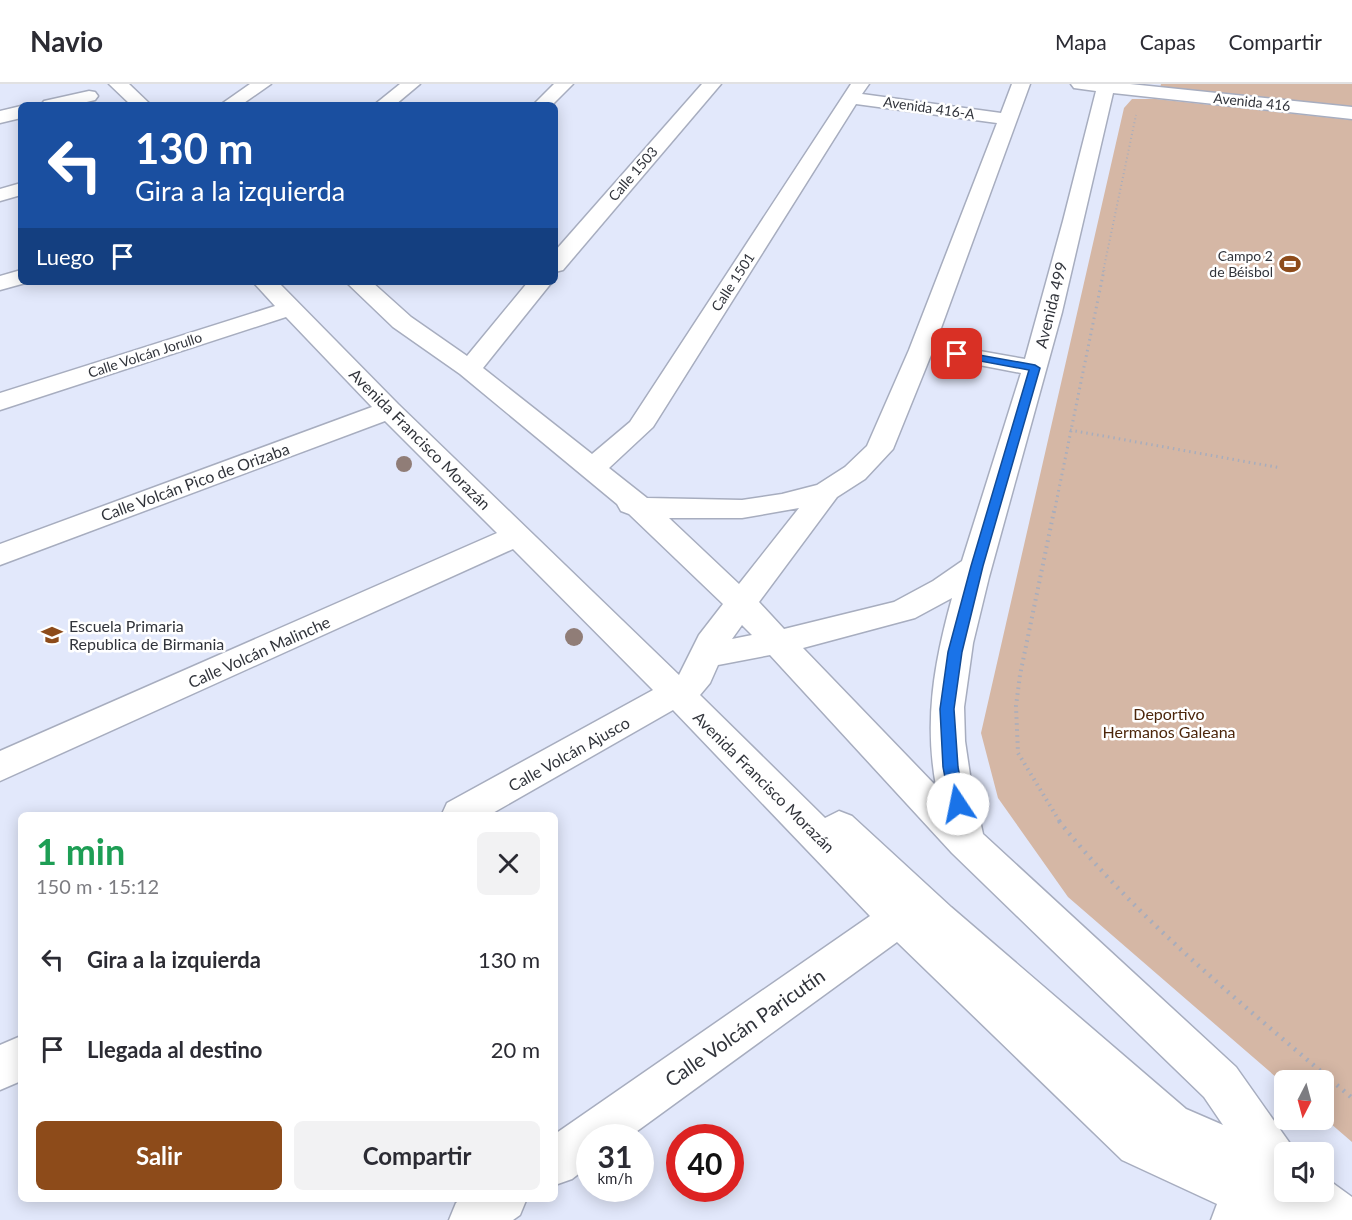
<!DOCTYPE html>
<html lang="es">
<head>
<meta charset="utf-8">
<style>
  :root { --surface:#fff; --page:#f2f2f3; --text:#2b2b33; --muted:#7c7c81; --line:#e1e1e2; --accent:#8d4b1a }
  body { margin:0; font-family:Lato,sans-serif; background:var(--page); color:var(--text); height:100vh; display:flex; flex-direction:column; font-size:22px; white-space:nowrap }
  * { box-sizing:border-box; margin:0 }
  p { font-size:20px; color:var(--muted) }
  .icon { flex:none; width:33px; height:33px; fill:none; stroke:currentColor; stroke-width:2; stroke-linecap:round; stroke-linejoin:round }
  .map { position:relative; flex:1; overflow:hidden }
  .drawer { position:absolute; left:18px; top:728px; width:540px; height:390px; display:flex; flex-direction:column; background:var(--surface); border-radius:9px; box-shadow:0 3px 15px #0003 }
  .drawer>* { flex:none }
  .hud { position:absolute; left:18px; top:18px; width:540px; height:183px; border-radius:9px; box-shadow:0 3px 15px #0003; background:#1a4fa0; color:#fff; overflow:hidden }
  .needle { width:39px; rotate:186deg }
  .buttons { position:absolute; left:1274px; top:986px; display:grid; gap:12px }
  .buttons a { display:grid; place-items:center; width:60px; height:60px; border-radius:9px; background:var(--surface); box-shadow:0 3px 15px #0003; font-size:30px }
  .speed { position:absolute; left:576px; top:1040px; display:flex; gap:12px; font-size:30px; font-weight:700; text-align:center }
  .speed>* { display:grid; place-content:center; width:78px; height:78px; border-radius:50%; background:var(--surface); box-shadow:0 3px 15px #0003; line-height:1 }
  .speed small { font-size:15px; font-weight:400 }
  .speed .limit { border:9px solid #d22; background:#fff; color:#111 }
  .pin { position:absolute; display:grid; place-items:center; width:51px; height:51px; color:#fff; margin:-26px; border-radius:12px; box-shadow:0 3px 9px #0006 }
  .me { position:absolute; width:66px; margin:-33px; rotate:349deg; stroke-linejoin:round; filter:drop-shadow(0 0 4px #0008) }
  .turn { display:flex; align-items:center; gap:21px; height:126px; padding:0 18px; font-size:27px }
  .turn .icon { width:78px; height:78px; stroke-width:2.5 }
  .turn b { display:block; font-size:42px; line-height:51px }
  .then { display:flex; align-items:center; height:57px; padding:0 18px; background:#0003; gap:12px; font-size:22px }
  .round { display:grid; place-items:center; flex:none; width:63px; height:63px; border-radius:9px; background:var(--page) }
  .headline { display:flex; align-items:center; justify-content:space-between; height:102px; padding:0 18px }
  h1 { font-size:36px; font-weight:700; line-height:45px; color:#1e9e55 }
  .cta { display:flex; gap:12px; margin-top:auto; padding:12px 18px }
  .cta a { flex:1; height:69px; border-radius:9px; background:var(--accent); color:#fff; font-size:24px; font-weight:700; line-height:69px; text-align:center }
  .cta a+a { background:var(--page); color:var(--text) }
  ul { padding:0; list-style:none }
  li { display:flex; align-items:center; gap:18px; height:90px; padding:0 18px }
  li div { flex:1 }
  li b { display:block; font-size:22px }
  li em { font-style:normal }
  header { display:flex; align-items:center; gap:36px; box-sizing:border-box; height:84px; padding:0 30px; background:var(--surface); border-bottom:2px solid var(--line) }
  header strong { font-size:28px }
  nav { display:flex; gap:33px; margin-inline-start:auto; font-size:21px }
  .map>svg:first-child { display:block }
  .green { fill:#d5b7a5 }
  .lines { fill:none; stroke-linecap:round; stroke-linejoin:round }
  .minor-casing { stroke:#a7adbf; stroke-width:3 }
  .path-far3 { stroke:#a8adbc; stroke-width:2; stroke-dasharray:1 3; stroke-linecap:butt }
  .path-far2 { stroke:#a8adbc; stroke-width:3; stroke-dasharray:1.5 4; stroke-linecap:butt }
  .path-far1 { stroke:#a8adbc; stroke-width:4; stroke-dasharray:1.5 4.5; stroke-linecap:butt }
  .path { stroke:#a8adbc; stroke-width:4.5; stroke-dasharray:2 6; stroke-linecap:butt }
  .minor { fill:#fff; fill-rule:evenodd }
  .tree { fill:#907d77 }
  .route { fill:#1a73e8; stroke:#114b97; stroke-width:1.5 }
  .labels { text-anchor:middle; stroke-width:5; stroke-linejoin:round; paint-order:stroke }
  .far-street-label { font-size:14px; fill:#31343b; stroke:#fff }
  .far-poi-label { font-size:14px; fill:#31343b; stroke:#fff; text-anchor:end }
  .street-label { font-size:16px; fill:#31343b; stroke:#fff }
  .poi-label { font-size:16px; fill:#31343b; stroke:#fff; text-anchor:start }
  .park-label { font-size:16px; fill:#4c260b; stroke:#fff }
  .near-street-label { font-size:20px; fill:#31343b; stroke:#fff }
</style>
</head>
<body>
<header>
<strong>Navio</strong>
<nav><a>Mapa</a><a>Capas</a><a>Compartir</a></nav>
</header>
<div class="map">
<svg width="1352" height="1136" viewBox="0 0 1352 1136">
  <rect width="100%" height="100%" fill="#e2e8fb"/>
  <g class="green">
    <path d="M1161,0H1352V24L1160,4Z"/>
    <path d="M1132,15H1156L1352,36V1058L1323,1033V996H1284V1000L1068,813L998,714L981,649L1124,24Z"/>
  </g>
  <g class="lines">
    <defs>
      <g id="minor">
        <path d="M109,0H129L151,21H131Z"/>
        <path d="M250,0H271L241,21H220Z"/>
        <path d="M400,0H420L395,21H374Z"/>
        <path d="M554,0H573L552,21H533Z"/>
        <path d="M702,0H721L563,186L555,188V167Z"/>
        <path d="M851,0H869L862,10L1001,29L1012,0H1030L933,266L893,365L865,395L837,413L759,518L784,545L894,518L933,497L962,477L1021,289L948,275L945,270L948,265L957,263L1025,275L1063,137L1096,7L1074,4L1071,0H1130L1352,23V35L1113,9L1062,228L989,493L973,559L964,623L965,657L970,691L983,750L1236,983L1296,1068H1284V1107H1323V1092L1352,1113V1136H1211L1217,1120L1122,1076L897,858L629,1053H590V1081L572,1095L555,1101V1050L870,832L673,626L491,730H442L447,719L653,606L513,465L0,697V667L497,449L385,337L0,481V460L372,323L286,233L0,326V309L275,222L253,198H278L398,320L679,591L699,551L723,520L629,430L621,427L617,420L460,290L393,243L346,198H372L411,233L467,272L528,198H552L483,284L592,370L630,338ZM856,20L997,39L909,266L867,362L845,383L817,401L782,410L742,416L647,414L609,384L653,343ZM799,424L739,500L669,434H742ZM952,514C934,579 924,636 936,702L803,564L915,534ZM742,541L752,551L732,555ZM770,571L952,769L1204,1013L1223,1041L1186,1025L951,823L852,732L839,727L825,734L700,611L710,599L718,581Z"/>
        <path d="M89,7L95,8L98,12L95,16L74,21H41L44,17Z"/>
        <path d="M21,22V34L0,39V27Z"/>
        <path d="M21,99V111L0,117V105Z"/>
        <path d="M21,186V198H29L0,206V192Z"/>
        <path d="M21,952V997L0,1006V961Z"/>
        <path d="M462,1114H527L520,1131L513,1136H449L456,1119Z"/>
      </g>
    </defs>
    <use href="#minor" class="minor-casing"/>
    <path class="path-far3" d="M1103,188L1136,31"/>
    <g class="path-far2">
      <path d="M1070,346L1281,384"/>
      <path d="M1054,429L1104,186"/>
    </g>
    <path class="path-far1" d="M1054,427L1020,591L1016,622L1018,669L1060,738"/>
    <path class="path" d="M1059,737C1143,842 1250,926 1352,1014"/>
    <use href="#minor" class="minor"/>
  </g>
  <g class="tree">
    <circle cx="404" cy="380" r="8"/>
    <circle cx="574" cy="553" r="9"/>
  </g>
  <path class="route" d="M957,267L1035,281L1040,284L983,482L962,568L954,625L958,683L965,720L963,725L958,726L952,725L950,720L943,683L940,625L948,568L971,482L1029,286L953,272V268Z"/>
  <defs>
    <symbol id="stadium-bare" viewBox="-9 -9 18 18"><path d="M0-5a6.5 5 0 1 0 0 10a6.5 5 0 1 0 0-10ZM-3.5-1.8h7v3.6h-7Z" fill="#8d4b1a" stroke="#fff" stroke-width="2.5" paint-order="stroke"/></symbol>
    <symbol id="school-bare" viewBox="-9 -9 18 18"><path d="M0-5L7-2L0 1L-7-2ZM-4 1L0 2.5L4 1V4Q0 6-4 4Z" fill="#8d4b1a" stroke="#fff" stroke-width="2.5" paint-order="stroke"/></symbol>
  </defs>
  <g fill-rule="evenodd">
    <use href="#stadium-bare" x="1275" y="165" width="30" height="30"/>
    <use href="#school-bare" x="37" y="536" width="30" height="30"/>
  </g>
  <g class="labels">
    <g class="far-street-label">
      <text transform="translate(1252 18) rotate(6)" y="5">Avenida 416</text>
      <text transform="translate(929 24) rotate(8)" y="5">Avenida 416-A</text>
      <text transform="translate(633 90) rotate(-49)" y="5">Calle 1503</text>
      <text transform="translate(733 198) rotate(-57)" y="5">Calle 1501</text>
      <text transform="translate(145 271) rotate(-18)" y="5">Calle Volcán Jorullo</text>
    </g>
    <g class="far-poi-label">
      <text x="1273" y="177">Campo 2<tspan x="1273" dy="16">de Béisbol</tspan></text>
    </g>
    <g class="street-label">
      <text transform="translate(1051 221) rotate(-76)" y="6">Avenida 499</text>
      <text transform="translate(420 355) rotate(45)" y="6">Avenida Francisco Morazán</text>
      <text transform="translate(195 398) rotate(-20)" y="6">Calle Volcán Pico de Orizaba</text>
      <text transform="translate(259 568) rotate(-24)" y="6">Calle Volcán Malinche</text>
      <text transform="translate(569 670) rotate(-29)" y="6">Calle Volcán Ajusco</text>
      <text transform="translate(764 698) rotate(45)" y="6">Avenida Francisco Morazán</text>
    </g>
    <g class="poi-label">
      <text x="69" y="548">Escuela Primaria<tspan x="69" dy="18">Republica de Birmania</tspan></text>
    </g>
    <g class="park-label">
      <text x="1169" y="636">Deportivo<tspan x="1169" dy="18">Hermanos Galeana</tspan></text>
    </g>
    <g class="near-street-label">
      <text transform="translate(745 944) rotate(-35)" y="7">Calle Volcán Paricutín</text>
    </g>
  </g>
</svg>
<div class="buttons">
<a><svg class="needle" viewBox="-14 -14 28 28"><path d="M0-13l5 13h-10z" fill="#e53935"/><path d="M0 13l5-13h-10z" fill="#7c7c81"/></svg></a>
<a><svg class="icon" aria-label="sound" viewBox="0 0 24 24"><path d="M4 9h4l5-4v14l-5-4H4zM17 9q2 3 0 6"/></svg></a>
</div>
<div class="speed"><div>31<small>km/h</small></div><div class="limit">40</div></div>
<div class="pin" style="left:957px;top:270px;background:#d93025"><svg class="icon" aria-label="arrive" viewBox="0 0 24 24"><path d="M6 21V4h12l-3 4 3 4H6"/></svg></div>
<svg class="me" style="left:958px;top:720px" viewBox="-20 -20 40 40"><circle r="19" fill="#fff"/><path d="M0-13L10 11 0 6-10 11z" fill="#1a73e8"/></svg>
<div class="hud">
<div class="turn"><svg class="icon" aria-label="left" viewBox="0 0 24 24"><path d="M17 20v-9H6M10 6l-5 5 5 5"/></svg><div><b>130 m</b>Gira a la izquierda</div></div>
<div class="then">Luego<svg class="icon" aria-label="arrive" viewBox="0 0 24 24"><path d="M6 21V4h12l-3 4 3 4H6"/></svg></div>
</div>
<section class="drawer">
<div class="headline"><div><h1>1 min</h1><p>150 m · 15:12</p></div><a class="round"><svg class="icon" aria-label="close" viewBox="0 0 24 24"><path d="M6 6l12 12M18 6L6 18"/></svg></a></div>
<ul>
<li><svg class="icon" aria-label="left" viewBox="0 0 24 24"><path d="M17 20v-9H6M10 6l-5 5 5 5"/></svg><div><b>Gira a la izquierda</b></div><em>130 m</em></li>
<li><svg class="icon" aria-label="arrive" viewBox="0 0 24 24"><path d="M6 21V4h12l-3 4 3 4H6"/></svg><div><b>Llegada al destino</b></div><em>20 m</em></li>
</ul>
<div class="cta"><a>Salir</a><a>Compartir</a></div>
</section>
</div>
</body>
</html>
